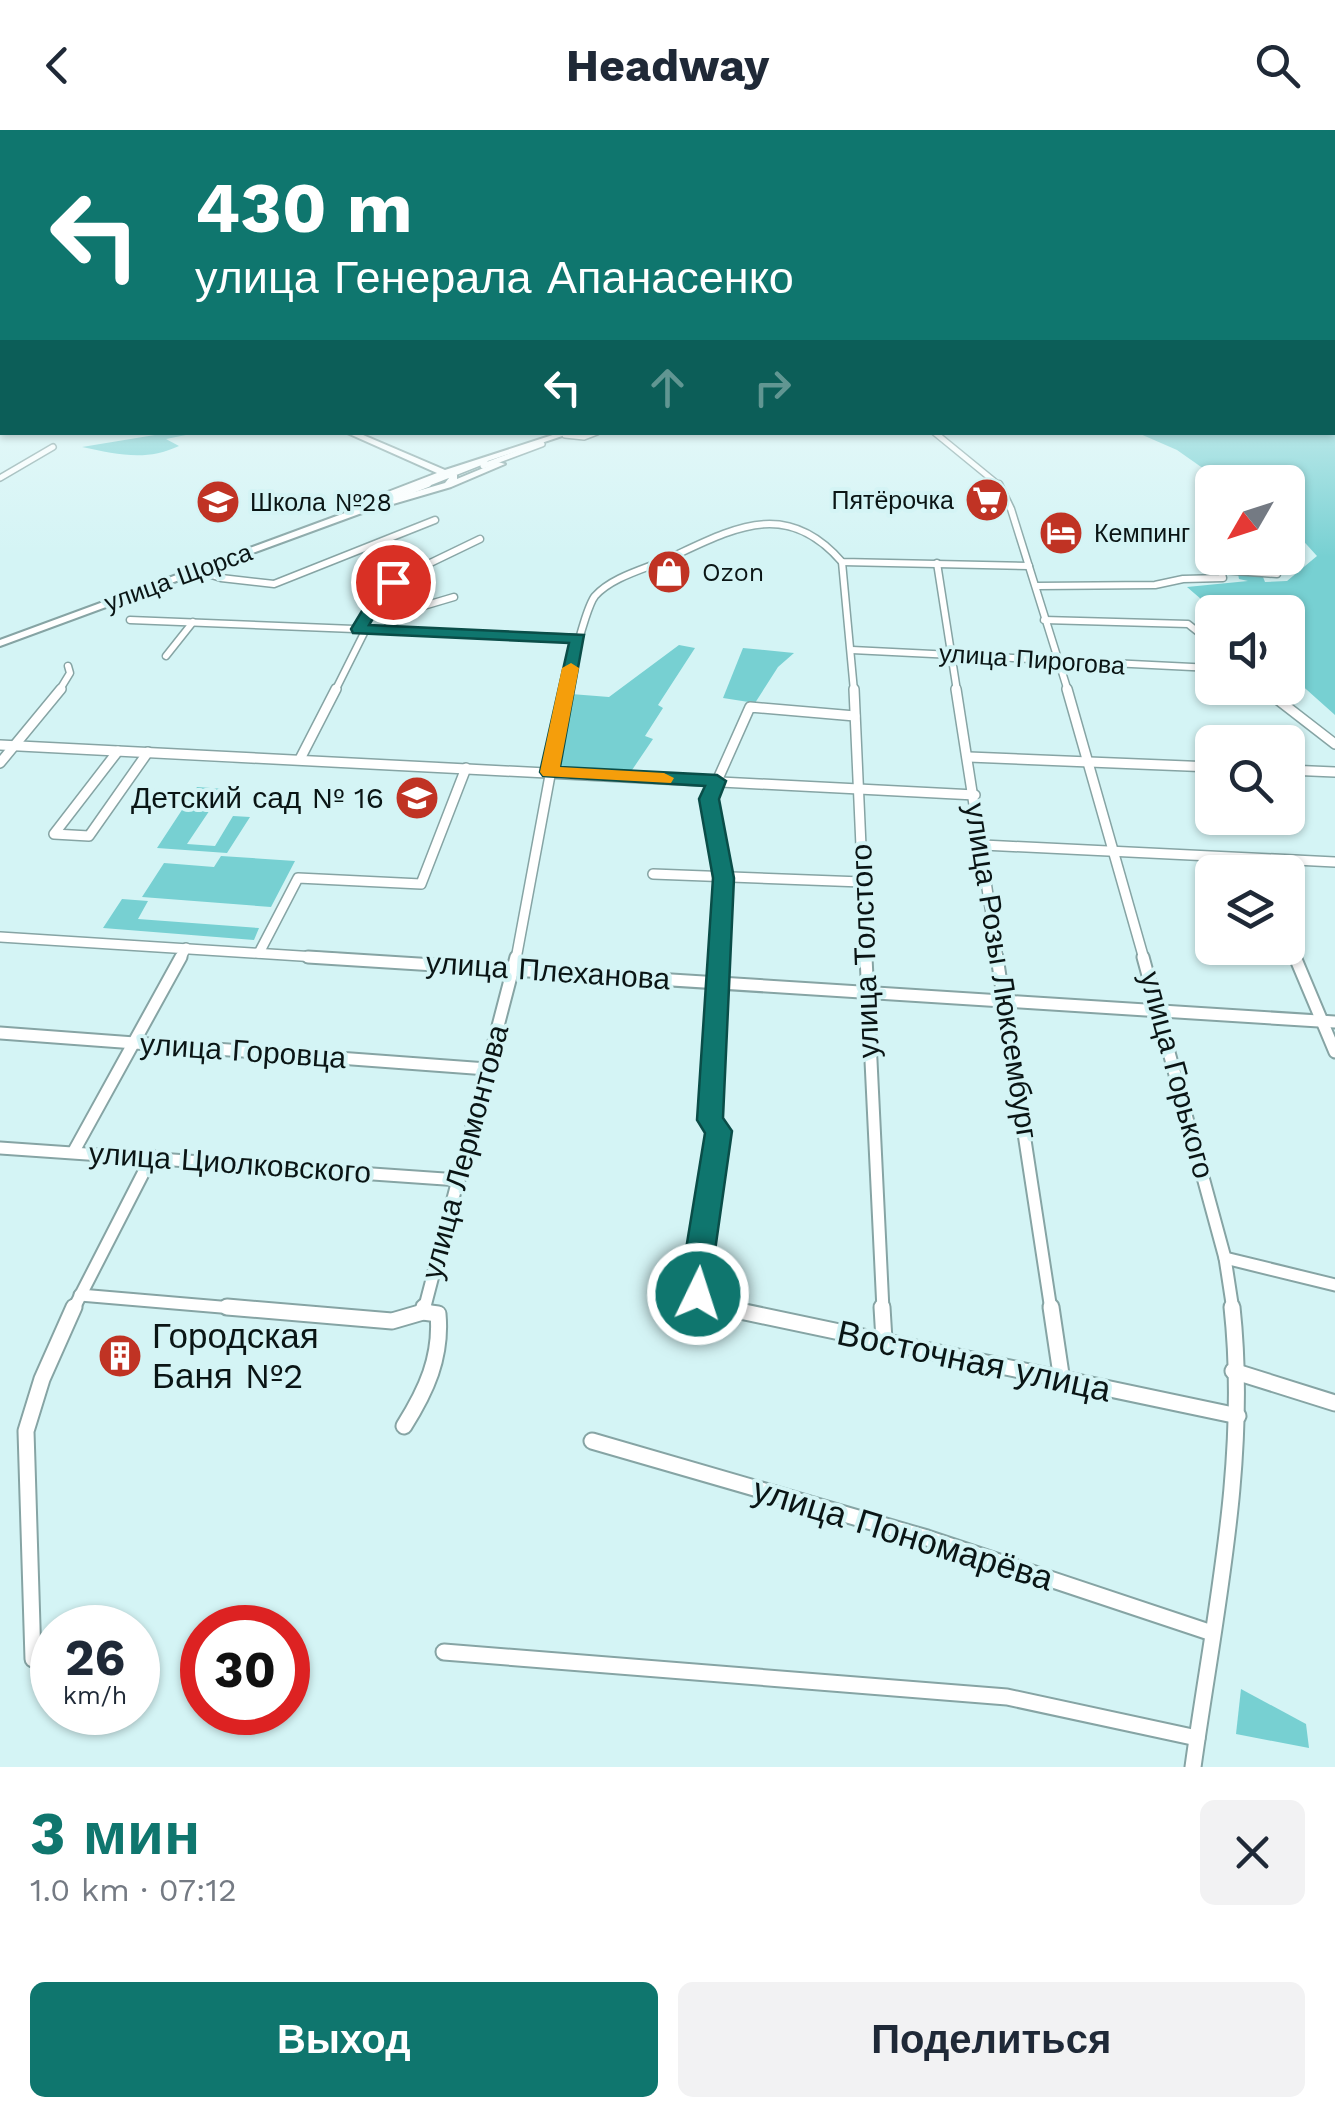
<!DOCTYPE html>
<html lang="ru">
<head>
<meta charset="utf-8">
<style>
  :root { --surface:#fff; --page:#f2f2f3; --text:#1f2937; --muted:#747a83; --accent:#0f766e }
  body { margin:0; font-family:"Work Sans",sans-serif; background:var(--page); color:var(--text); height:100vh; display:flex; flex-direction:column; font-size:38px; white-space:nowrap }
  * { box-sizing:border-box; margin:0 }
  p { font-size:32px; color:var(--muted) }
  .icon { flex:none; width:55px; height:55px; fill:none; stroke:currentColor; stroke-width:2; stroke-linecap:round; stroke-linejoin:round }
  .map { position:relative; height:1637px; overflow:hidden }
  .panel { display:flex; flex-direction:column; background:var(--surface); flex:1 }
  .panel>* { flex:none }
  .guide { position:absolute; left:0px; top:0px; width:1335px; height:305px; box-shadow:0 2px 8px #0004; background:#0f766e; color:#fff; overflow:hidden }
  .needle { width:65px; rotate:231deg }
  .fabs { position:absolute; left:1195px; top:335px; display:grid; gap:20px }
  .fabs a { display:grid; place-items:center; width:110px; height:110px; border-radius:15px; background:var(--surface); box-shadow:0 2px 8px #0004; font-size:50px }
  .speed { position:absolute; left:30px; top:1475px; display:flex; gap:20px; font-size:50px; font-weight:700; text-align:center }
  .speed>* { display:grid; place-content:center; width:130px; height:130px; border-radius:50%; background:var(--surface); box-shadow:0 2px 8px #0004; line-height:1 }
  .speed small { font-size:25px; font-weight:400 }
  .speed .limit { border:15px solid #d22; background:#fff; color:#111 }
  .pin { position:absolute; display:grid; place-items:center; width:85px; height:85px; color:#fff; margin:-42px; border:5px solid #fff; border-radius:50%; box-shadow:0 2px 10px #0007 }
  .me { position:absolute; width:110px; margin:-55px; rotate:4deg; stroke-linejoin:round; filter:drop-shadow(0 0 8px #0008) }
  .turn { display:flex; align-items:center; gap:35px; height:210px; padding:0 30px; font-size:45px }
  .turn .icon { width:130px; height:130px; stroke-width:2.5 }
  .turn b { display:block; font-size:70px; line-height:85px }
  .lanes { display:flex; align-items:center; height:95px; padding:0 30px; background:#0003; justify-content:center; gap:50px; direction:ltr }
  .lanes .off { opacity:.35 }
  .round { display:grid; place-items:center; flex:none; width:105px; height:105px; border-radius:15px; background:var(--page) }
  .head { display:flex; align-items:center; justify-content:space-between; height:170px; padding:0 30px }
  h1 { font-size:60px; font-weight:700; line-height:75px; color:var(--accent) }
  .button { display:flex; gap:20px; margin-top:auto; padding:20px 30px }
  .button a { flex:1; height:115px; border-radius:15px; background:var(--accent); color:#fff; font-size:40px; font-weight:700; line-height:115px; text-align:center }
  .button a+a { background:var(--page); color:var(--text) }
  header { display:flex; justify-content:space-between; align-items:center; height:130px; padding:0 30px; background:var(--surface); font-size:45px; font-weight:700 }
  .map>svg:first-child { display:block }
  .green { fill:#77d0d2 }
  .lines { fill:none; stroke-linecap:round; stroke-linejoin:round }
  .street-far4-casing { stroke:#86a4a4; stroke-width:8 }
  .street-far3-casing { stroke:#86a4a4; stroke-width:9 }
  .street-far2-casing { stroke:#86a4a4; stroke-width:12 }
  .street-far1-casing { stroke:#86a4a4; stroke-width:15 }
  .street-casing { stroke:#86a4a4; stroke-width:19 }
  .secondary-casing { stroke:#86a4a4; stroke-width:4 }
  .street-far4 { stroke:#fff; stroke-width:5 }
  .street-far3 { stroke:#fff; stroke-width:6 }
  .street-far2 { stroke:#fff; stroke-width:9 }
  .street-far1 { stroke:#fff; stroke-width:11 }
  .street { stroke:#fff; stroke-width:15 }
  .secondary { fill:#fff; fill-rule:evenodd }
  .route { fill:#0f766e; stroke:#0a4d48; stroke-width:2.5 }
  .slow { fill:#f59e0b }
  .labels { text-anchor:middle; stroke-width:8; stroke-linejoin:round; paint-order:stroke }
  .far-poi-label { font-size:25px; fill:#0a1515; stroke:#d4f4f5; text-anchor:start }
  .far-street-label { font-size:25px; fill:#0a1515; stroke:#d4f4f5 }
  .poi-label { font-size:30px; fill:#0a1515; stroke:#d4f4f5; text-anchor:end }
  .street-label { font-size:30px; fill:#0a1515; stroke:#d4f4f5 }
  .near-poi-label { font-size:35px; fill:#0a1515; stroke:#d4f4f5; text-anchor:start }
  .near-street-label { font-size:35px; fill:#0a1515; stroke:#d4f4f5 }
</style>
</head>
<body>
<header><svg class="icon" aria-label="back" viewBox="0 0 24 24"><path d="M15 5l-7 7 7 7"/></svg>Headway<svg class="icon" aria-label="search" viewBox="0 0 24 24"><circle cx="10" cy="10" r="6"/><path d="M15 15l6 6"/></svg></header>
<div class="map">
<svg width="1335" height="1637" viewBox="0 0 1335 1637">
  <rect width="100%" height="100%" fill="#d4f4f5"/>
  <g class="green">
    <path d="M1333,275L1335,276V585L1288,543V482H1216L1187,457L1248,451L1239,449L1238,444L1263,447L1265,452L1287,451L1317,426L1288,394V352H1244L1214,346L1177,320L1138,303L1332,302Z"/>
    <path d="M173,302L196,303L166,309L179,316C145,332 117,324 82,317Z"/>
    <path d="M679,515L695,518L658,575L663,578L645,606L653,609L630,643L558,640L571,564L609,567Z"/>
    <path d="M743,518L794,523L778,537L755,573L723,568Z"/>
    <path d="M197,657L224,659L187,714L215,716L233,686L250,687L227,723L157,718Z"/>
    <path d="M221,726L295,731L271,777L142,767L164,733L214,737Z"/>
    <path d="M122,769L148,771L138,789L259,798L254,810L103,798Z"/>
    <path d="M1241,1559L1306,1594L1309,1618L1236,1604Z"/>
  </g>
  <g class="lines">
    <defs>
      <g id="street-far4">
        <path d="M934,302L1000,356"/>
        <path d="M565,305L584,307L597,302"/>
        <path d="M483,336L542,314"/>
        <path d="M0,348L53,317"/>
        <path d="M422,356L485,331"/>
      </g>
      <g id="street-far3">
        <path d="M999,354L1011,379L1068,561"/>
        <path d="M366,378L428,354"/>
        <path d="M842,432L854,561"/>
        <path d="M937,433L957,561"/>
        <path d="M196,440L221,448L274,454L435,390"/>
        <path d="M1037,456L1155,455L1183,449L1223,448L1221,440L1277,444"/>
        <path d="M130,490L578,508"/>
        <path d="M1044,490L1188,494L1212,513"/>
        <path d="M359,499L379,464L393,451L480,409"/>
        <path d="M384,500L410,480L454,467"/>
        <path d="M852,520L1212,538"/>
        <path d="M166,526L193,492"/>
        <path d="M1263,558L1267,561"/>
        <path d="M59,561L70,543L68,536"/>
        <path d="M335,561L366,499"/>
        <path d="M565,561C571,542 585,478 595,466C611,448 641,440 663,431C729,401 784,365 842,432L1029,436"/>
      </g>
      <g id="street-far2">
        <path d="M854,559L866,829"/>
        <path d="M956,559L998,829"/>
        <path d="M1067,559L1144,829"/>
        <path d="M1264,559L1335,614"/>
        <path d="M0,615L975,665"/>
        <path d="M118,621L54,704L89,706L148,622"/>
        <path d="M969,627L1212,637"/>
        <path d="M300,629L336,559"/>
        <path d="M0,633L61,559"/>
        <path d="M1288,640L1335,642"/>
        <path d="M983,715L1335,732"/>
        <path d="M653,744L862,752"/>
        <path d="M0,807L347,829"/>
        <path d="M1288,809L1296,829"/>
        <path d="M259,823L298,748L421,754L466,638"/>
        <path d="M180,829L186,818"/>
        <path d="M516,829L566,559"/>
        <path d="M719,829L723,748L709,669L750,577L855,586"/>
      </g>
      <g id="street-far1">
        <path d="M308,827L1335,892"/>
        <path d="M719,827L710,990L719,1001L695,1156C701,1174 715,1176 732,1180"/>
        <path d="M866,827L883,1180"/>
        <path d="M997,827L1051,1180"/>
        <path d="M1143,827L1225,1128L1233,1180"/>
        <path d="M1295,827L1335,922"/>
        <path d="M0,903L487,939"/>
        <path d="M0,1018L459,1050"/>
        <path d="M74,1021L181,827"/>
        <path d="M1225,1128L1335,1155"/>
        <path d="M80,1165L257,1180"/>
        <path d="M73,1180L152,1026"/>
        <path d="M424,1180L516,827"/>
      </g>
      <g id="street">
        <path d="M227,1177L392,1191L423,1182L438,1184C442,1227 426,1261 404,1296"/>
        <path d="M721,1177L1238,1286"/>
        <path d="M882,1177L884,1210"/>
        <path d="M1051,1177L1062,1251"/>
        <path d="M423,1182L424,1177"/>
        <path d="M1233,1241L1335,1273"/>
        <path d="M592,1311L927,1408L1212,1503"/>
        <path d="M444,1522L1007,1567L1197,1608"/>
        <path d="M33,1529L26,1301L42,1249L74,1177"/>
        <path d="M1193,1637C1214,1485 1249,1331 1232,1177"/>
      </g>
      <path id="secondary" d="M345,302H356L445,340L562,302H574L452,343L457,345V349L498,332L505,334L451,357L359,384L0,516V510L353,380L445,353L449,348L444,346L386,369H380V365L437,343Z"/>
    </defs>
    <use href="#street-far4" class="street-far4-casing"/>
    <use href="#street-far3" class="street-far3-casing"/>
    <use href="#street-far2" class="street-far2-casing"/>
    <use href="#street-far1" class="street-far1-casing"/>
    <use href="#street" class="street-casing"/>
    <use href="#secondary" class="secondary-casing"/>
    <use href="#street-far4" class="street-far4"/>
    <use href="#street-far3" class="street-far3"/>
    <use href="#street-far2" class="street-far2"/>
    <use href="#street-far1" class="street-far1"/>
    <use href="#street" class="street"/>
    <use href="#secondary" class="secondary"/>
  </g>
  <linearGradient id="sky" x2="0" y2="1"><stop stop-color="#63b4d5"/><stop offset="0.46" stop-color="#ecfafa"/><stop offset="1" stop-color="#ecfafa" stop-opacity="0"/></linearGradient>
  <rect width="1335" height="427" fill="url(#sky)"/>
  <path class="route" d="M393,447L400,452L386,467L369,495L584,505L560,637L717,645L726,651L719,669L734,748L723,988L732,1001L710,1156L712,1164L708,1174L698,1178L687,1174L680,1156L705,1003L697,990L713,748L699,669L705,656L543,646L540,642L569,513L353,503L351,499L374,461Z"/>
  <path class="slow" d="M571,533L579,538L560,637L664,643L674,648L671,653L543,646L540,642L562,538Z"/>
  <defs>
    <symbol id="supermarket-disc" viewBox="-11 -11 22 22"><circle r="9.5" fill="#c03324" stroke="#d4f4f5"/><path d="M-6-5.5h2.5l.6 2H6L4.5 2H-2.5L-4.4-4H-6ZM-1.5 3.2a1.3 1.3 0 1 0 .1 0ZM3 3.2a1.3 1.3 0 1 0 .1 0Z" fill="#fff"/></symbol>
    <symbol id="school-disc" viewBox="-11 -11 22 22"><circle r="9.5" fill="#c03324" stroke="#d4f4f5"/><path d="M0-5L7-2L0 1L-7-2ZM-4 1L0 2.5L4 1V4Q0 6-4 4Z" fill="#fff"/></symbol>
    <symbol id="hotel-disc" viewBox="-11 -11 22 22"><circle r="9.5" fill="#c03324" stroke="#d4f4f5"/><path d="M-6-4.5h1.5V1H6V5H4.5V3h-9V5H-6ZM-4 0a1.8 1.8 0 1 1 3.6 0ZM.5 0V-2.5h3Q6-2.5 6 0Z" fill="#fff"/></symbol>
    <symbol id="shop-disc" viewBox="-11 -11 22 22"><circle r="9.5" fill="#c03324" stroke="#d4f4f5"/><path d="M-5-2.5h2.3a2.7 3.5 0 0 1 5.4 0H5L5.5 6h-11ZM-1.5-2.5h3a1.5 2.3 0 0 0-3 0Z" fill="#fff"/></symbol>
    <symbol id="building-disc" viewBox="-11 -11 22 22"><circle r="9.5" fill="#c03324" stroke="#d4f4f5"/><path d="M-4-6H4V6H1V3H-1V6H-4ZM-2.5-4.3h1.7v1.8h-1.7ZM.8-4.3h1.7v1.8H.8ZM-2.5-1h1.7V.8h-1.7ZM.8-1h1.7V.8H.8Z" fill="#fff"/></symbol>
  </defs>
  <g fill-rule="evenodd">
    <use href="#supermarket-disc" x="962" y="345" width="50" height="50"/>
    <use href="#school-disc" x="193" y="347" width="50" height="50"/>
    <use href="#hotel-disc" x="1036" y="378" width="50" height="50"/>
    <use href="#shop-disc" x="644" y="417" width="50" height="50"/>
    <use href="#school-disc" x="392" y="643" width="50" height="50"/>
    <use href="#building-disc" x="95" y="1201" width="50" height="50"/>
  </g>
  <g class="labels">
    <g class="far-poi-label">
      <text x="954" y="379" text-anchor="end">Пятёрочка</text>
      <text x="250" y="381">Школа №28</text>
      <text x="1094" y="412">Кемпинг</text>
      <text x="702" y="451">Ozon</text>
    </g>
    <g class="far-street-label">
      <text transform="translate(178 447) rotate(-20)" y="9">улица Щорса</text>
      <text transform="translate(1032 529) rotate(4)" y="9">улица Пирогова</text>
    </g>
    <g class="poi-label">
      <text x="384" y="678">Детский сад № 16</text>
    </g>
    <g class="street-label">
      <text transform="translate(865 821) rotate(-92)" y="10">улица Толстого</text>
      <text transform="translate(548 841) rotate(4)" y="10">улица Плеханова</text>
      <text transform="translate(1001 841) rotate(81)" y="10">улица Розы Люксембург</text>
      <text transform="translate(243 921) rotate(4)" y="10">улица Горовца</text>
      <text transform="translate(1177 945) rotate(75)" y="10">улица Горького</text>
      <text transform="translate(465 1022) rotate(-75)" y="10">улица Лермонтова</text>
      <text transform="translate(230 1033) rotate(4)" y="10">улица Циолковского</text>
    </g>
    <g class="near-poi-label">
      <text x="152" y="1218">Городская<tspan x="152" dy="40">Баня №2</tspan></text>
    </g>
    <g class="near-street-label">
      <text transform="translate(974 1231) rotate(12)" y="12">Восточная улица</text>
      <text transform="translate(903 1404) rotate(17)" y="12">улица Пономарёва</text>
    </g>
  </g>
</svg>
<div class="fabs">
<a><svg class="needle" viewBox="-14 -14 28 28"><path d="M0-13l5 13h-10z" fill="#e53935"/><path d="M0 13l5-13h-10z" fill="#747a83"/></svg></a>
<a><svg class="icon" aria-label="sound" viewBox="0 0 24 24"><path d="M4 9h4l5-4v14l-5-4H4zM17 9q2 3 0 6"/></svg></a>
<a><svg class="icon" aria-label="search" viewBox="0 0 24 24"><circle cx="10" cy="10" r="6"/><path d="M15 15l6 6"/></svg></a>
<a><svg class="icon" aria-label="layers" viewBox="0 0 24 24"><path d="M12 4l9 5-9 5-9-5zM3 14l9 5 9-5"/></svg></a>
</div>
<div class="speed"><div>26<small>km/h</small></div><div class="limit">30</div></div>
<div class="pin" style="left:393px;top:452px;background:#d93025"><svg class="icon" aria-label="arrive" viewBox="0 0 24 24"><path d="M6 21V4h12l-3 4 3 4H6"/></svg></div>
<svg class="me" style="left:698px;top:1164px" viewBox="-20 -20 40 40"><circle r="17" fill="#0f766e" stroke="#fff" stroke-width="3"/><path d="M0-11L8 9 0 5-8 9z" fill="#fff"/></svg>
<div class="guide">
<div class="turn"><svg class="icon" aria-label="left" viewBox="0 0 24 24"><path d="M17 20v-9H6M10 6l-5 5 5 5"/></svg><div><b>430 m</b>улица Генерала Апанасенко</div></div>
<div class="lanes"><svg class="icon" aria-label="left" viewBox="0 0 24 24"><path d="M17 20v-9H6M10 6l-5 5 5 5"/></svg><svg class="icon off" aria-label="ahead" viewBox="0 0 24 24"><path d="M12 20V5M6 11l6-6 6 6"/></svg><svg class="icon off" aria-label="right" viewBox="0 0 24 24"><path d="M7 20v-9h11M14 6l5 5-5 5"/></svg></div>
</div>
</div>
<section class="panel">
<div class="head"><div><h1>3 мин</h1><p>1.0 km · 07:12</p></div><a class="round"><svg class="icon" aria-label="close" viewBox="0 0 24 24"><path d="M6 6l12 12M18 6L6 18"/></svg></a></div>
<div class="button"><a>Выход</a><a>Поделиться</a></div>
</section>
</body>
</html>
